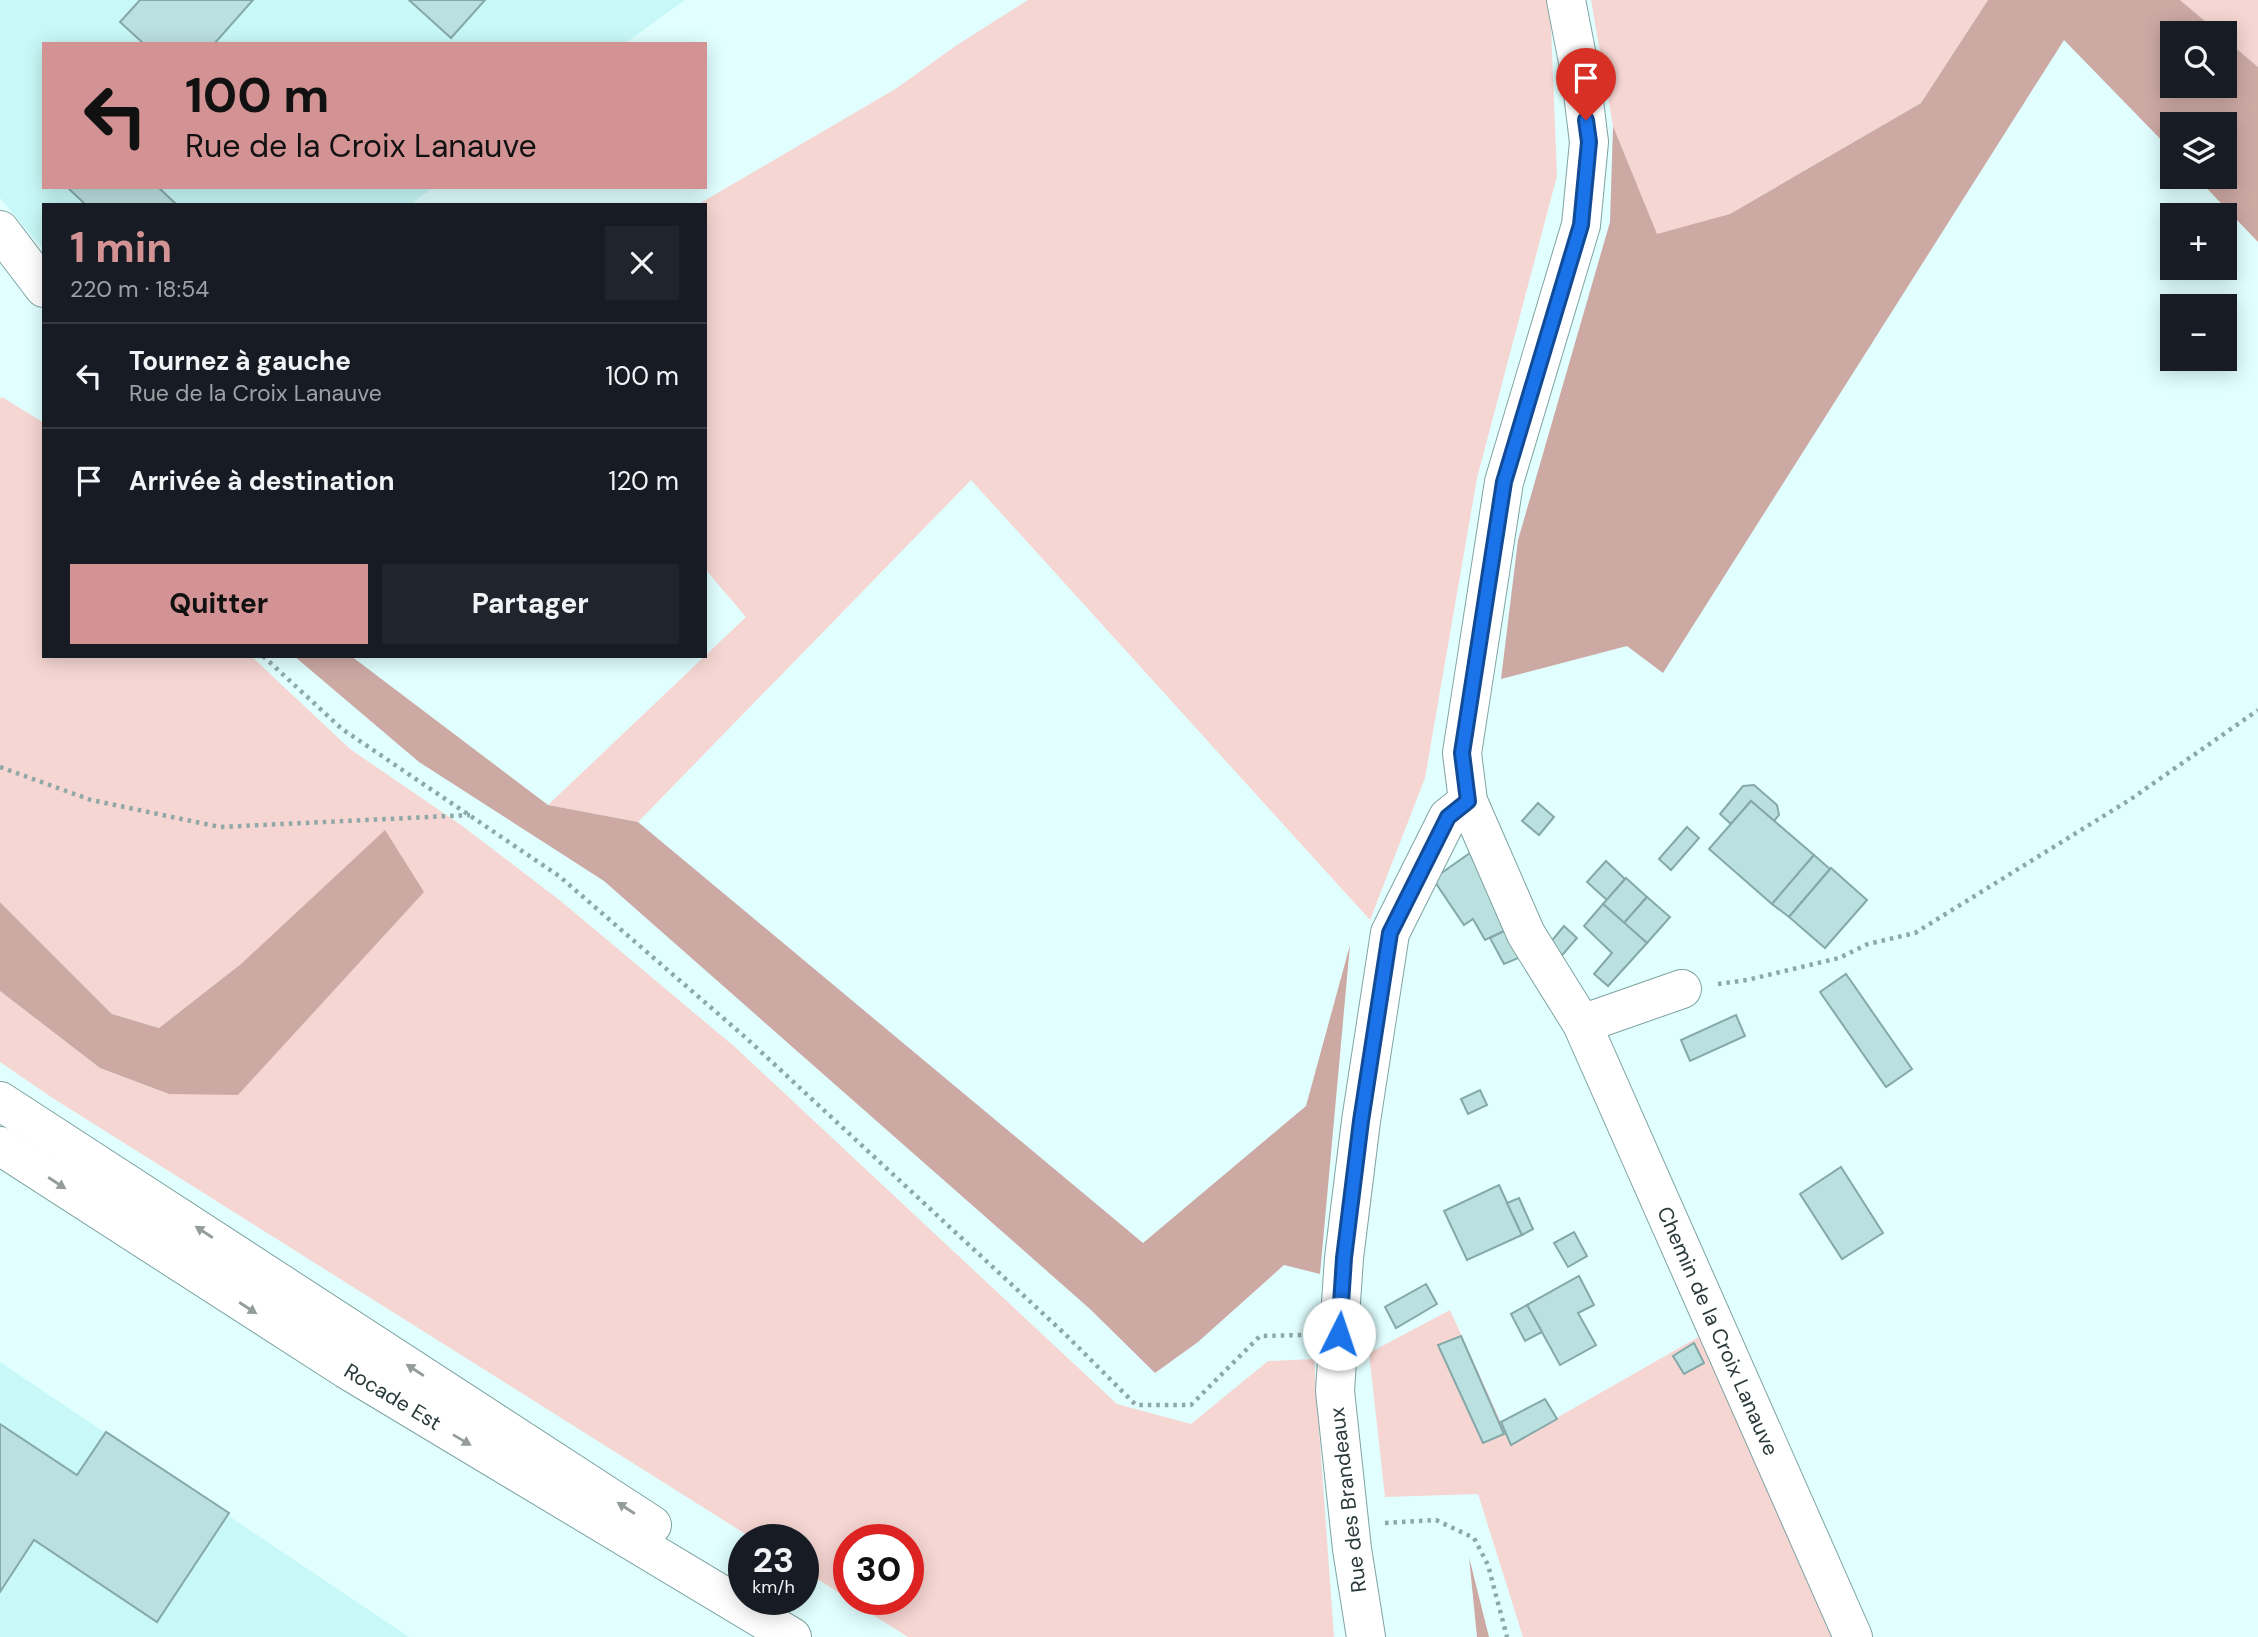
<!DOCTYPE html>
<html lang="fr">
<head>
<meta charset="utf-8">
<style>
  :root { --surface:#171b24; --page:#20242c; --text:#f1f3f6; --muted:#9ea1a6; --line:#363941; --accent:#d39394 }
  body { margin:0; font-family:"DM Sans",sans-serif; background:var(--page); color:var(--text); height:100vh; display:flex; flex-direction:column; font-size:26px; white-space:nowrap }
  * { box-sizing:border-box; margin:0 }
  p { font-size:23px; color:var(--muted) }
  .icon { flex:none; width:38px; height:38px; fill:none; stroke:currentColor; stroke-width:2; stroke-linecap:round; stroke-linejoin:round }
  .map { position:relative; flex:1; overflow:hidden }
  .side { position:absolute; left:42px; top:203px; width:665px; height:455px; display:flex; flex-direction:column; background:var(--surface); border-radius:0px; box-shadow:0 4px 18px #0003 }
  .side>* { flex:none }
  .banner { position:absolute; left:42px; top:42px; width:665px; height:147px; border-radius:0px; box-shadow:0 4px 18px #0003; background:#d39394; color:#111; overflow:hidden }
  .tools { position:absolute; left:2160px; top:21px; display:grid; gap:14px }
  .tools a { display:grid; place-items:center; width:77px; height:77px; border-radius:0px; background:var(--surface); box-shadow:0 4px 18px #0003; font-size:35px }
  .speed { position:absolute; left:728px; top:1524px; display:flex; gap:14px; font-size:35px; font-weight:700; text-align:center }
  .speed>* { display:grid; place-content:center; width:91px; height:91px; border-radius:50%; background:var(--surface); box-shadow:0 4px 18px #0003; line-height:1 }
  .speed small { font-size:18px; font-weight:400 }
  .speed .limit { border:10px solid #d22; background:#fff; color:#111 }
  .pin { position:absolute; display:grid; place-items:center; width:60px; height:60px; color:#fff; margin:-72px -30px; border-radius:50% 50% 50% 0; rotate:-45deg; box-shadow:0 0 7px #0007 }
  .pin .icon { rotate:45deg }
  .me { position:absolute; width:77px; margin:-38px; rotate:4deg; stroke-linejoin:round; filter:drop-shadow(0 0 5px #0008) }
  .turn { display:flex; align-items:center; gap:24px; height:147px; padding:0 28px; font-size:32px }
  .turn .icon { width:91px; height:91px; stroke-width:2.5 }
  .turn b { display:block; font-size:49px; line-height:60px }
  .round { display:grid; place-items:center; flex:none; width:74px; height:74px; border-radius:0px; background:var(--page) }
  .summary { display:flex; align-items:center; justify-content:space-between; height:119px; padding:0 28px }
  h1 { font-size:42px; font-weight:700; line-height:52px; color:var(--accent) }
  .primary-button { display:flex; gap:14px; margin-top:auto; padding:14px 28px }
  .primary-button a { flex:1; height:80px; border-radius:0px; background:var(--accent); color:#111; font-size:28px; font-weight:700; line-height:80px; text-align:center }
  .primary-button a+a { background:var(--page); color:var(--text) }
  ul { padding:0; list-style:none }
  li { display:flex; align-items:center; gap:21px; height:105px; padding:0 28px; border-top:2px solid var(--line) }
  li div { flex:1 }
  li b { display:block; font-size:26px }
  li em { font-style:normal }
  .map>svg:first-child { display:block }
  .built { fill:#c8f9f8 }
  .green { fill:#f6d6d2 }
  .forest { fill:#cda9a4 }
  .building { fill:#bbe0e0; stroke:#85a9a9; stroke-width:2 }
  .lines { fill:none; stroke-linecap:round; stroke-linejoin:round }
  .minor-casing { stroke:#7fa3a2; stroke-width:40 }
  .primary-casing { stroke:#7fa3a2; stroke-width:40 }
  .path { stroke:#90a7a7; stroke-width:4.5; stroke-dasharray:3.5 5; stroke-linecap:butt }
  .minor { stroke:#fff; stroke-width:38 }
  .primary { stroke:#fff; stroke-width:38 }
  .oneway { fill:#949c9c }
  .route-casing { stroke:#114b97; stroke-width:18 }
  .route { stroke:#1a73e8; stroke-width:12 }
  .labels { text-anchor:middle; stroke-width:7; stroke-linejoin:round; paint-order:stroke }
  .street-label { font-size:21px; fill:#2a3939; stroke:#fff }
</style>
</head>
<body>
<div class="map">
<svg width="2258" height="1637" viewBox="0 0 2258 1637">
  <rect width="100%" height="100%" fill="#e1ffff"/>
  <g class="built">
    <path d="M0,0H685L624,44H44V187H433L410,205H44V250L0,198Z"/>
    <path d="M0,1362L409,1637H0Z"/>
  </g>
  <g class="green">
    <path d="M1028,0H1546L1551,25L1557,176L1477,478L1425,778L1370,920L971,480L638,822L548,805L746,617L705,569V205H697L897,88L954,47Z"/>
    <path d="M1591,0H1988L1921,103L1730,214L1657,235L1613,126Z"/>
    <path d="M2180,0H2258V67L2224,38V33H2219Z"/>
    <path d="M2,397L44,423V656H251L350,749L461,825L562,902L736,1048L1117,1404L1191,1424L1268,1361L1314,1359L1334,1637H908L849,1600H908V1540H849V1599L803,1570V1540H755L51,1097L0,1062V991L100,1068L169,1094L241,964L159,1028L112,1014L0,902V399Z"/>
    <path d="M1450,1310L1511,1444L1700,1336L1834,1637H1523L1478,1494L1385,1497L1369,1353Z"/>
  </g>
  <g class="forest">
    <path d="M1988,0H2180L2219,33H2172V86H2224V38L2258,67V242L2196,177H2224V124H2172V151L2064,40L1663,673L1627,646L1501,679L1518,540L1610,222L1613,126L1657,234L1730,214L1921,103Z"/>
    <path d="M294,656H351L548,805L638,822L1143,1243L1306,1106L1350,945L1320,1274L1284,1265L1198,1342L1155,1373L1090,1309L604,881L419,762Z"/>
    <path d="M385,830L424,892L238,1095L169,1094L100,1068L0,991V902L112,1014L159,1028L241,964Z"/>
    <path d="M1469,1557L1489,1637H1477Z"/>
  </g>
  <g class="building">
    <path d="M140,0H253L214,44H144L120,22Z"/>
    <path d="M409,0H485L451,38Z"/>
    <path d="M67,187H158L177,205H86Z"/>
    <path d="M1754,785L1777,805L1779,815L1774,821L1751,801L1731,824L1720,814L1743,786Z"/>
    <path d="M1751,801L1814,855L1772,904L1709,849Z"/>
    <path d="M1538,803L1554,817L1539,835L1522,821Z"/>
    <path d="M1687,827L1699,838L1671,870L1659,859Z"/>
    <path d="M1470,853L1510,928L1485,940L1473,919L1464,925L1433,879Z"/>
    <path d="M1814,855L1830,869L1789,917L1772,904Z"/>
    <path d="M1606,861L1625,879L1607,900L1587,882Z"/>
    <path d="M1831,868L1867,900L1825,948L1789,917Z"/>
    <path d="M1626,878L1647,897L1624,923L1603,904Z"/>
    <path d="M1647,897L1670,917L1647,943L1624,923Z"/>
    <path d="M1603,904L1647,943L1608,986L1594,974L1612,953L1584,926Z"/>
    <path d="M1564,926L1577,938L1557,961L1544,950Z"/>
    <path d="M1510,928L1523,956L1504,964L1490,938Z"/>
    <path d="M1846,974L1912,1069L1886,1087L1820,992Z"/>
    <path d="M1736,1015L1745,1036L1690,1061L1681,1040Z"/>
    <path d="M1480,1090L1487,1105L1468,1114L1461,1099Z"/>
    <path d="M1841,1167L1883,1233L1842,1259L1800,1194Z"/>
    <path d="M1499,1185L1522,1235L1467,1260L1444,1211Z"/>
    <path d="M1519,1198L1533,1229L1522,1235L1507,1203Z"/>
    <path d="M1574,1232L1587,1256L1568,1267L1554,1243Z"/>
    <path d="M1579,1276L1594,1305L1578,1313L1596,1345L1560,1365L1527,1305Z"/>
    <path d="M1426,1284L1437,1304L1396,1328L1385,1307Z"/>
    <path d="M1527,1305L1542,1332L1525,1341L1511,1314Z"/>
    <path d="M1461,1336L1504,1434L1483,1443L1438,1345Z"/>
    <path d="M1694,1343L1704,1363L1684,1374L1673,1356Z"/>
    <path d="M1545,1399L1557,1419L1511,1445L1501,1422Z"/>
    <path d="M0,1424L77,1475L106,1432L229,1513L157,1622L34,1540L0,1592Z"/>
  </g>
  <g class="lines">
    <defs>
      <g id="minor">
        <path id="s1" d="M1566,0L1581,77L1589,142L1581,225L1504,482L1462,753L1468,801L1526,934L1582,1024L1853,1637"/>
        <path d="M0,230L44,288"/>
        <path d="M1582,1024L1682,989"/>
        <path d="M1366,1637L1352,1549L1335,1391L1344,1258L1361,1121L1390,933L1448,817L1468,801"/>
      </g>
      <g id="primary">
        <path d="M0,1101L652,1525"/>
        <path id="s2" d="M0,1146L346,1369L792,1637"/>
      </g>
    </defs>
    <use href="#minor" class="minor-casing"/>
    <use href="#primary" class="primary-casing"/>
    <g class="path">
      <path d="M263,656L342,729L559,876L745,1037L1066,1335L1136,1405H1191L1260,1336L1302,1335"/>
      <path d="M0,767L91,800L220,827L470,815"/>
      <path d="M1718,984L1747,980L1839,958L1868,944L1915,933L2131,799L2258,710"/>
      <path d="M1385,1523L1436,1520L1474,1538L1488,1565L1507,1637"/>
    </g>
    <use href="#minor" class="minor"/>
    <use href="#primary" class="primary"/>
  </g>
  <defs><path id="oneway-solid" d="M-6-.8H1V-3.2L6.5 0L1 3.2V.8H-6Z" transform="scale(1.75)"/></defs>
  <g class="oneway">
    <use href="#oneway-solid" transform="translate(57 1183) rotate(33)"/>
    <use href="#oneway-solid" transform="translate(204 1232) rotate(-147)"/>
    <use href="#oneway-solid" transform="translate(248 1308) rotate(33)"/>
    <use href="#oneway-solid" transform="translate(415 1370) rotate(-147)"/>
    <use href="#oneway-solid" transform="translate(462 1440) rotate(31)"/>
    <use href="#oneway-solid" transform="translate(626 1508) rotate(-147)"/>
  </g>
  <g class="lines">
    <defs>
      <path id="route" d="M1339,1334L1344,1258L1361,1121L1390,933L1448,817L1468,801L1462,753L1504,482L1581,225L1589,142L1586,120"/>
    </defs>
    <use href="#route" class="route-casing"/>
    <use href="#route" class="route"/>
  </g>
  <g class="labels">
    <g class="street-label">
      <text dy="7" stroke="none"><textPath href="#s1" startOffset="1405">Chemin de la Croix Lanauve</textPath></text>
      <text dy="7" stroke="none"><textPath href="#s2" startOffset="466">Rocade Est</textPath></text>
      <text transform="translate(1348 1500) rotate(-97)" y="7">Rue des Brandeaux</text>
    </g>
  </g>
</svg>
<div class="tools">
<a><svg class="icon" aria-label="search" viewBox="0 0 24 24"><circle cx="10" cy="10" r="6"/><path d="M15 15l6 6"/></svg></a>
<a><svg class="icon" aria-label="layers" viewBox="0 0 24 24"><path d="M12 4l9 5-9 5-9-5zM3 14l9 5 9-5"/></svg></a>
<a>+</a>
<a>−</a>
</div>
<div class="speed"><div>23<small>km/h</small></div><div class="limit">30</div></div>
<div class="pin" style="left:1586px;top:120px;background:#d93025"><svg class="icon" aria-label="arrive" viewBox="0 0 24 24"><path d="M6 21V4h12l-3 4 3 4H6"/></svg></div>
<svg class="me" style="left:1339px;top:1334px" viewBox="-20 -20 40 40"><circle r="19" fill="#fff"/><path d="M0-13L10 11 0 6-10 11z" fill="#1a73e8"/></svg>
<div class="banner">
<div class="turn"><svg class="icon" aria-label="left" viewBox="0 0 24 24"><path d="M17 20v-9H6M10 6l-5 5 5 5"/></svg><div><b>100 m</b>Rue de la Croix Lanauve</div></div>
</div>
<section class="side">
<div class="summary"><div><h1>1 min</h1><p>220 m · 18:54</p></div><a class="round"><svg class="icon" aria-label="close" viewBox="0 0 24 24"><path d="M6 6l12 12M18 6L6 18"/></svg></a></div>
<ul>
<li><svg class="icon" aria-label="left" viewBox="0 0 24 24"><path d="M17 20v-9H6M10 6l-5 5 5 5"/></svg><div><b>Tournez à gauche</b><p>Rue de la Croix Lanauve</p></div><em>100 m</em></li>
<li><svg class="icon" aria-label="arrive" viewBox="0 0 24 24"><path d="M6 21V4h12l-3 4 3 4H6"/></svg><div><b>Arrivée à destination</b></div><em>120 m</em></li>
</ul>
<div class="primary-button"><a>Quitter</a><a>Partager</a></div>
</section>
</div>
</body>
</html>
